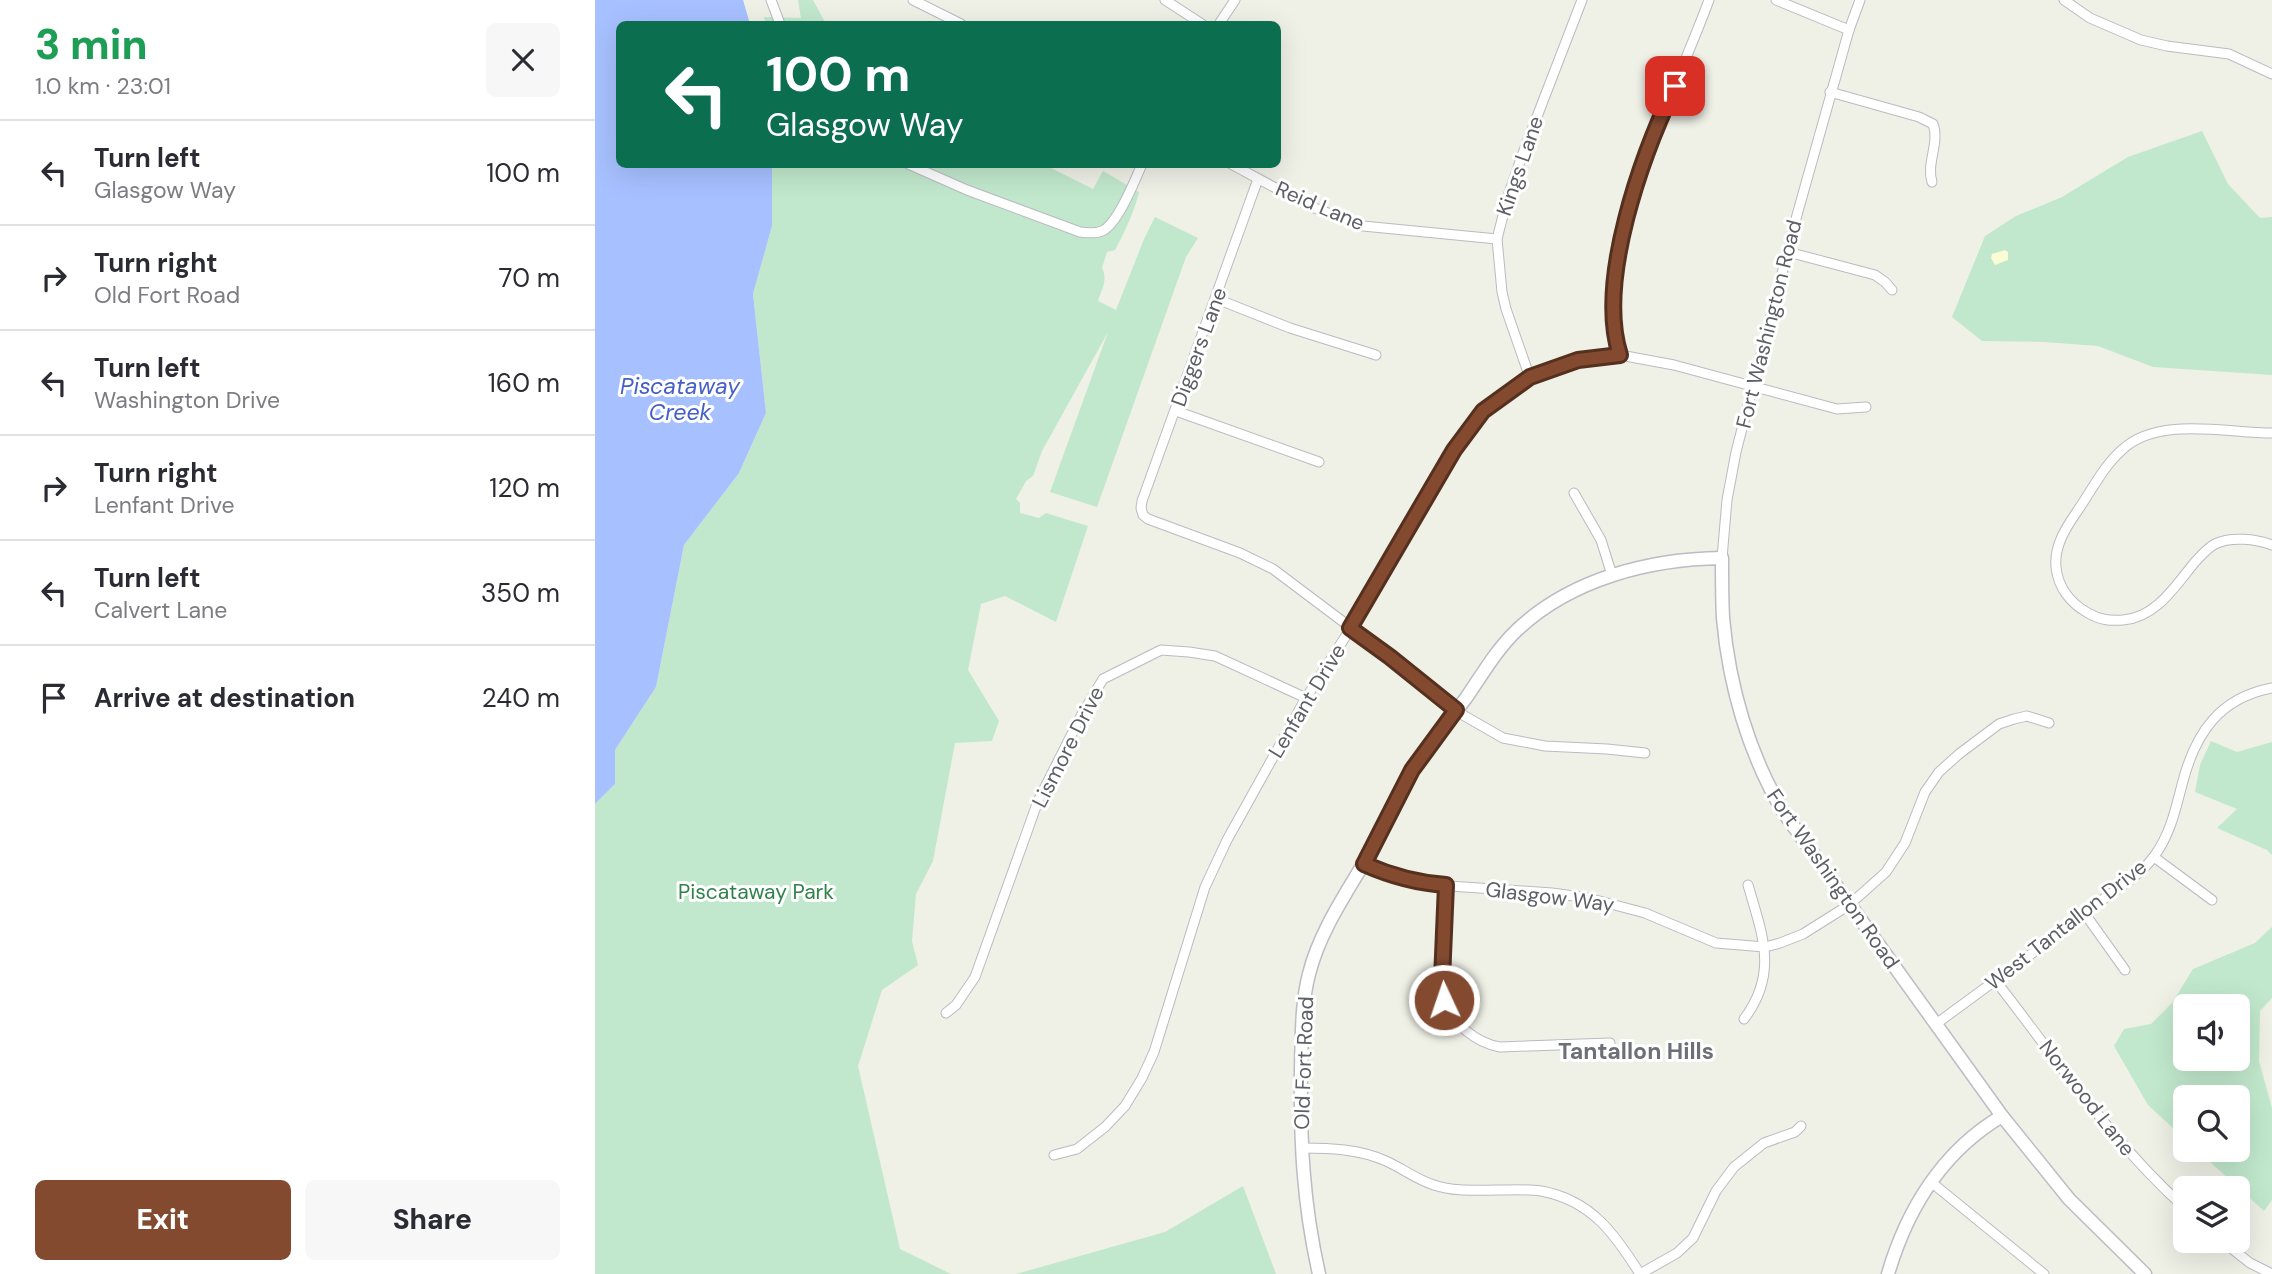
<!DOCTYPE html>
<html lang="en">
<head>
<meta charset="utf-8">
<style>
  :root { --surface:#fff; --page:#f7f7f7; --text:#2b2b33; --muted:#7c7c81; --line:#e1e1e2; --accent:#834a30 }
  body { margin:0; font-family:"DM Sans",sans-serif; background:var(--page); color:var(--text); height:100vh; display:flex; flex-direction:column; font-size:26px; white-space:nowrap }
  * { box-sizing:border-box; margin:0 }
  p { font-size:23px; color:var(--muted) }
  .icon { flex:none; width:38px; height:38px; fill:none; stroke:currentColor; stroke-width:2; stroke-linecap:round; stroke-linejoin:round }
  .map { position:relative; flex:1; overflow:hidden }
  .panel { display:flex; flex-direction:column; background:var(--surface); width:595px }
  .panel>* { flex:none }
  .guide { position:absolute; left:21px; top:21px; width:665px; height:147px; border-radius:10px; box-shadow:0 7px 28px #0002; background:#0b6e4f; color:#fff; overflow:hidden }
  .controls { position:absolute; left:1578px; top:994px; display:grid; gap:14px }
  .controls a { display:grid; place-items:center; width:77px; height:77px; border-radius:10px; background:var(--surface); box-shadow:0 7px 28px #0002; font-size:35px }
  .pin { position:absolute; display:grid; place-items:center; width:60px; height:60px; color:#fff; margin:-30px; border-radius:14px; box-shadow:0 4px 10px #0006 }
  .me { position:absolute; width:77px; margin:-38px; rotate:357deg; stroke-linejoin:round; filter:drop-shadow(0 0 5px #0008) }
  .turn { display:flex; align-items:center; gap:24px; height:147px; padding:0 35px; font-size:32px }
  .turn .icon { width:91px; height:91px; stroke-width:2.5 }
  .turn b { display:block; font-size:49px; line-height:60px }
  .round { display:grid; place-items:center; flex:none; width:74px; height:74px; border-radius:10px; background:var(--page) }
  .headline { display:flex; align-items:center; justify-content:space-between; height:119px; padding:0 35px }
  h1 { font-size:42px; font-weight:800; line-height:52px; color:#1e9e55 }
  .primary-button { display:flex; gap:14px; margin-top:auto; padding:14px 35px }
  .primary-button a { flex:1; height:80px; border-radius:10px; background:var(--accent); color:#fff; font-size:28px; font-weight:800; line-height:80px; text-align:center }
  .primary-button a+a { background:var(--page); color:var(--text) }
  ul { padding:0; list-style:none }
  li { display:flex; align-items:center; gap:21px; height:105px; padding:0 35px; border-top:2px solid var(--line) }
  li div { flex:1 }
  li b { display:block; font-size:26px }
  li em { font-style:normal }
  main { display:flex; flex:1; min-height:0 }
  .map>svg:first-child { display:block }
  .green { fill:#c1e8cc; fill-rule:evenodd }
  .sand { fill:#fafcd5 }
  .water { fill:#a7c0ff }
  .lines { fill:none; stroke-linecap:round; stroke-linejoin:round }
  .street-casing { stroke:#babbc2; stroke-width:11 }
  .secondary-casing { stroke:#bbbcc4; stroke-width:15 }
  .street { stroke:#fff; stroke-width:9 }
  .secondary { stroke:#fff; stroke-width:12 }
  .route-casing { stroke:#55301f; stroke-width:18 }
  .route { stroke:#834a30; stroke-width:12 }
  .labels { text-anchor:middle; stroke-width:6; stroke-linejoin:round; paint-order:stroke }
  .street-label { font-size:21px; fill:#5d5f66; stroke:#fff }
  .park-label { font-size:21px; fill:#30824b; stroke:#fff }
  .water-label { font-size:23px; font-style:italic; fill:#4460c8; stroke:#fff }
  .neighbourhood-label { font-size:23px; font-weight:bold; fill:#6e7078; stroke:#fff }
</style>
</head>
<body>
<main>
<section class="panel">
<div class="headline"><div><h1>3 min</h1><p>1.0 km · 23:01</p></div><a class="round"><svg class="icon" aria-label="close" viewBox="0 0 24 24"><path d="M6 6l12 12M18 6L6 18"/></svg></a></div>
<ul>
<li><svg class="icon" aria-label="left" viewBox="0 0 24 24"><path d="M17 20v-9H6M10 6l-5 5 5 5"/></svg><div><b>Turn left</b><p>Glasgow Way</p></div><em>100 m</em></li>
<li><svg class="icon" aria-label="right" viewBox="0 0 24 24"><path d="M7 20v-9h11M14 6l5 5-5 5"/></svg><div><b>Turn right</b><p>Old Fort Road</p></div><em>70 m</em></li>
<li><svg class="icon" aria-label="left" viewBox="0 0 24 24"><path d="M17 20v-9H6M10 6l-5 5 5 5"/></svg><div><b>Turn left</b><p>Washington Drive</p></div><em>160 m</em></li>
<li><svg class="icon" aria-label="right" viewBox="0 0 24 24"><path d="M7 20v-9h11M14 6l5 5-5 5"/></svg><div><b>Turn right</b><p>Lenfant Drive</p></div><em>120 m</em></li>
<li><svg class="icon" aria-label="left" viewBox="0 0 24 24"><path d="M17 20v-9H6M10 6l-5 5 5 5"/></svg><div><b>Turn left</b><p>Calvert Lane</p></div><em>350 m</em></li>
<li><svg class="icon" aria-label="arrive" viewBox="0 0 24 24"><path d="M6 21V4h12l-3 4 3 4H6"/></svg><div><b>Arrive at destination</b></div><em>240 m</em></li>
</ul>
<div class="primary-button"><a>Exit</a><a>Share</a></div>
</section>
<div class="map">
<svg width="1677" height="1274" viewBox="0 0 1677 1274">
  <rect width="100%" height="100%" fill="#eff0e6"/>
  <g class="green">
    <path d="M203,0H218L231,24H171L169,17L206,18Z"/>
    <path d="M1607,131L1633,184L1665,218L1677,217V375L1558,367L1503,346L1449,342L1387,341L1357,317L1390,236L1421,216L1467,197L1533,157Z"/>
    <path d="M177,165H450L498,189L508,171L544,192C539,213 530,231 520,250L512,252L507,268C513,279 507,289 503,301L521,310L549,239L560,217L603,238L591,257L502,507L455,492L513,332L447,451L438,476L431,481L421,499L425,503V513L444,518L451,513L493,526L461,622L410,596L386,604L373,670L404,721L397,741L360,743L338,861L321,894L317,941L323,965L287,990L263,1066L305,1249L356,1274H0V804L20,784V750L61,687L89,545L144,473L171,413L158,294L177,226Z"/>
    <path d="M1616,741L1642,752L1677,742V855L1672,850L1622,828L1642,809L1600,792L1605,765Z"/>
    <path d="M1677,927V998L1665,1011L1664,1061L1677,1108V1200L1669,1211L1602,1150H1643V1097H1591V1140L1553,1105L1519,1046L1529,1029L1556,1024L1577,1003L1598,969L1660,943ZM1591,1006H1643V1059H1591Z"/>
    <path d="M648,1186L681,1274H421L570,1232Z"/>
  </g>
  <path class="sand" d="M1410,250L1413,252V260L1400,265L1396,258L1397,254Z"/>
  <path class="water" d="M0,0H148L155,24H24V164L177,165V226L158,294L171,413L144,473L89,545L61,687L20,750V784L0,804Z"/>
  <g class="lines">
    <defs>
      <g id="street">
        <path d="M176,0L185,24"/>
        <path d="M318,0L366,24"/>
        <path d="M570,0L607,24"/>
        <path d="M1181,0L1254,30"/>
        <path d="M1469,0L1495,18L1546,40L1572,46L1634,54L1677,74"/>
        <path d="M624,24L640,0"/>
        <path d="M1235,92L1324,117L1338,124C1345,143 1331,163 1337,182"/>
        <path d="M313,164L372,190L485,232C492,233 500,234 507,231C523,224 540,180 547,164"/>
        <path d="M636,164L714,206L768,226L902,239"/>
        <path d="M663,179L547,501L546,508L548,515L553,519L645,553L678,569L795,657L861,711L908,738L950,746L1012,749L1050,753"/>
        <path d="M1193,252L1280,275L1290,282L1297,290"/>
        <path d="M622,299L695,328L781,355"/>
        <path d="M1025,355C1018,334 1019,314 1020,291C1027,188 1079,95 1114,0"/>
        <path d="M935,378L911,309L907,292L902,239L913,196L928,153L987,0"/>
        <path d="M581,411L724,462"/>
        <path d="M1677,433C1632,433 1564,416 1528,449C1508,466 1496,492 1481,513C1470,529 1459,547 1461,567C1463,587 1475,603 1493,613C1505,620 1515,621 1528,620C1561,618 1581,585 1600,562C1606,556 1612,548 1620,544C1636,536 1661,539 1677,545"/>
        <path d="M979,493L1006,540L1017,575"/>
        <path d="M1127,558L1132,500L1141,452L1202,215L1254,30L1265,0"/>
        <path d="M1559,857L1617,900"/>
        <path d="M769,864L793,874L826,884L957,893L993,898L1050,913L1121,943L1170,947L1185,943L1208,934L1254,905L1291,872L1310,843L1330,792L1344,772L1364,754L1404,724L1419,719L1432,716L1454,723"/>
        <path d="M851,885C849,912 841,976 849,1000C857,1023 881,1043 905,1047L1015,1043"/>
        <path d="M1490,914L1530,970"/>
        <path d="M1400,980C1461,1058 1516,1142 1591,1209"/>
        <path d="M351,1013L361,1005L380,977L443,801L486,716L508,679L566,650L594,652L620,656L711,698"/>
        <path d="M1149,1019C1184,973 1167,934 1153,885"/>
        <path d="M1341,1024C1395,984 1450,945 1503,903C1522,889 1546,875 1560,855C1576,833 1581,807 1588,781C1601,732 1625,698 1677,688"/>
        <path d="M707,1148C735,1148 764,1149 791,1161C807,1168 822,1180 839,1185C860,1192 881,1190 903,1190C917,1190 932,1189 946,1191C996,1200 1020,1234 1045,1274L1082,1253L1098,1238L1121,1191L1139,1167L1169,1143L1200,1132L1206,1126"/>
        <path d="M459,1155L482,1149L510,1127L530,1106L547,1078L559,1052L610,887L632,840L711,698L756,628L842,477L859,450L889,411L913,391L935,378L983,360L1025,355L1079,365L1242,409L1271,407"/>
        <path d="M1336,1182L1449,1274"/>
        <path d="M1627,1241L1655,1263L1677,1274"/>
      </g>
      <g id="secondary">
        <path d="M724,1274C708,1203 705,1141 706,1069C707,1036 706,1005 714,974C726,926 758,884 781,842C794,818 803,793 817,771C833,745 853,722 871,698C887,675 901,650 922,630C976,579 1054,559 1127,558C1127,578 1127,598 1128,618C1134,686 1154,755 1189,813L1407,1116L1474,1199L1550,1274"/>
        <path d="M1293,1274C1312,1209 1348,1151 1407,1116"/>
      </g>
    </defs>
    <use href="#street" class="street-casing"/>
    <use href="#secondary" class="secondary-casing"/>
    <use href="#street" class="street"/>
    <use href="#secondary" class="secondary"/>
  </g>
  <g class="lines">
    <defs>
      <path id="route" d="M849,1000L847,979L851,885C821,883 796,876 769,864L817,770L861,710L795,657L755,628L859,450L888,411L935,377L983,360L1025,355C1001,281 1047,155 1080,86"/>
    </defs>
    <use href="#route" class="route-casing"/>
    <use href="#route" class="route"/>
  </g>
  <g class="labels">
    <g class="street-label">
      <text transform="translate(925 166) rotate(-71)" y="7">Kings Lane</text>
      <text transform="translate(725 206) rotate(23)" y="7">Reid Lane</text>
      <text transform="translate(1174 324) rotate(-76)" y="7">Fort Washington Road</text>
      <text transform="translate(604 347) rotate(-70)" y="7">Diggers Lane</text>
      <text transform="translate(712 701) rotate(-59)" y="7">Lenfant Drive</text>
      <text transform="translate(473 747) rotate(-63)" y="7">Lismore Drive</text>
      <text transform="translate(1238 879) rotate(55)" y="7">Fort Washington Road</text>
      <text transform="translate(955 897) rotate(7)" y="7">Glasgow Way</text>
      <text transform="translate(1471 925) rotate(-38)" y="7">West Tantallon Drive</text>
      <text transform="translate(709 1063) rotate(-88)" y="7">Old Fort Road</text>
      <text transform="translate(1492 1098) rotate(52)" y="7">Norwood Lane</text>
    </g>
    <g class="park-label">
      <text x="161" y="899">Piscataway Park</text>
    </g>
    <g class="water-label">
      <text x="85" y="394">Piscataway<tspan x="85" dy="26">Creek</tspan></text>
    </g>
    <g class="neighbourhood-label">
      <text x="1041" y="1059">Tantallon Hills</text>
    </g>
  </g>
</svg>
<div class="controls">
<a><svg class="icon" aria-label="sound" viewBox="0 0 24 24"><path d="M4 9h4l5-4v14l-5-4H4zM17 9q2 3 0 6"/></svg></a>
<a><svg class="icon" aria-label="search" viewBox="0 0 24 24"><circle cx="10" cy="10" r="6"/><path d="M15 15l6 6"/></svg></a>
<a><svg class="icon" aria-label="layers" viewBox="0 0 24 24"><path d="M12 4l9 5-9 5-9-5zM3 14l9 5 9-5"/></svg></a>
</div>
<div class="pin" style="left:1080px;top:86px;background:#d93025"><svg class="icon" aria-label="arrive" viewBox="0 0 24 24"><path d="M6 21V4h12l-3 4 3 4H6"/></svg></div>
<svg class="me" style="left:849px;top:1000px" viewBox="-20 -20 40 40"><circle r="17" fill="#834a30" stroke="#fff" stroke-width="3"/><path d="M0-11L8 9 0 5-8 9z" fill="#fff"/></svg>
<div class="guide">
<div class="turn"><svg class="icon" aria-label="left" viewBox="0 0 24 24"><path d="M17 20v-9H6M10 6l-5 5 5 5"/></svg><div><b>100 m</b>Glasgow Way</div></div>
</div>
</div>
</main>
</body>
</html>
